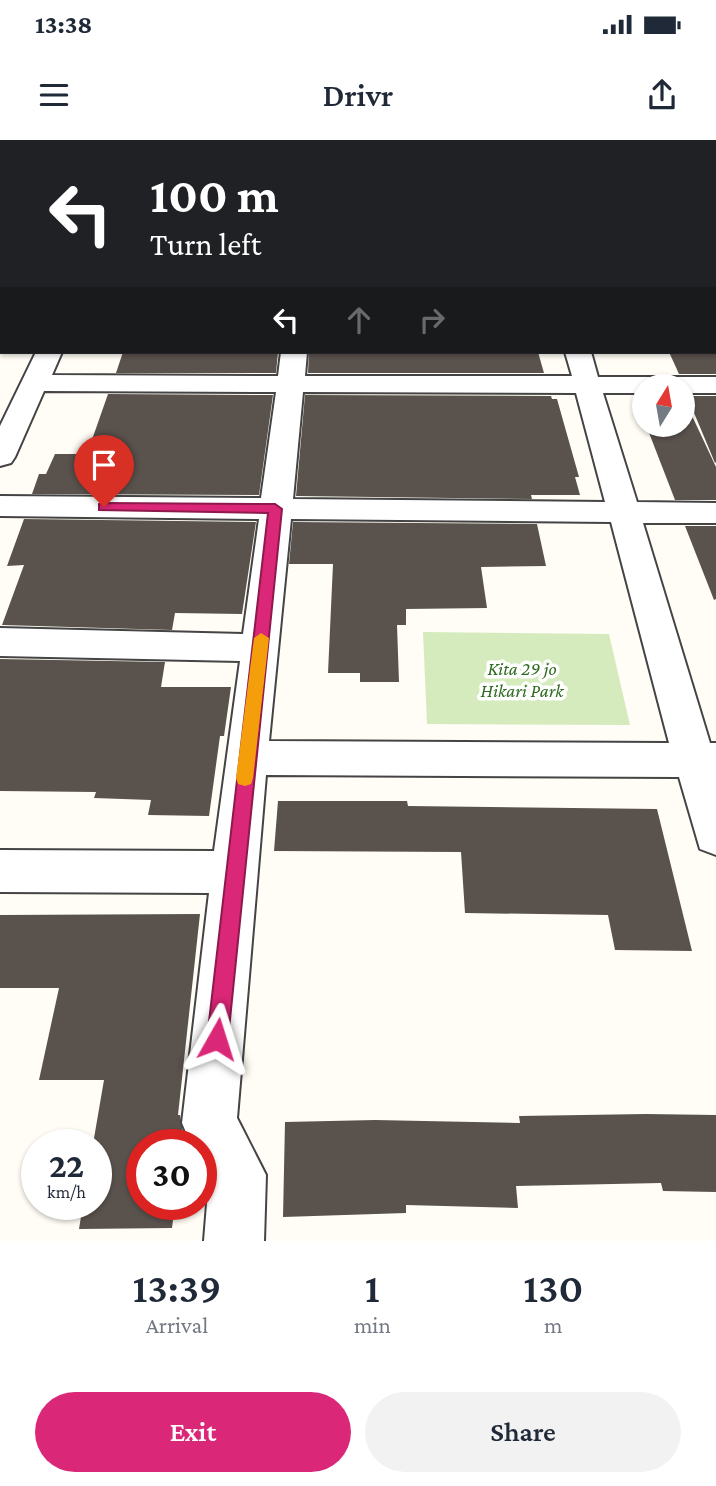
<!DOCTYPE html>
<html lang="en">
<head>
<meta charset="utf-8">
<style>
  :root { --surface:#fff; --page:#f2f2f3; --text:#1f2937; --muted:#747a83; --accent:#db2777 }
  body { margin:0; font-family:"Crimson Pro",serif; background:var(--page); color:var(--text); height:100vh; display:flex; flex-direction:column; font-size:26px; white-space:nowrap }
  * { box-sizing:border-box; margin:0 }
  p { font-size:23px; color:var(--muted) }
  .icon { flex:none; width:38px; height:38px; fill:none; stroke:currentColor; stroke-width:2; stroke-linecap:round; stroke-linejoin:round }
  .map { position:relative; height:1101px; overflow:hidden }
  .side { display:flex; flex-direction:column; background:var(--surface); flex:1 }
  .side>* { flex:none }
  .guide { position:absolute; left:0px; top:0px; width:718px; height:214px; box-shadow:0 2px 5px #0004; background:#202124; color:#fff; overflow:hidden }
  .needle { width:46px; rotate:11deg }
  .tools { position:absolute; left:632px; top:234px; display:grid; gap:14px }
  .tools a { display:grid; place-items:center; width:63px; height:63px; border-radius:50%; background:var(--surface); box-shadow:0 2px 5px #0004; font-size:35px }
  .speed { position:absolute; left:21px; top:989px; display:flex; gap:14px; font-size:35px; font-weight:700; text-align:center }
  .speed>* { display:grid; place-content:center; width:91px; height:91px; border-radius:50%; background:var(--surface); box-shadow:0 2px 5px #0004; line-height:1 }
  .speed small { font-size:18px; font-weight:400 }
  .speed .limit { border:10px solid #d22; background:#fff; color:#111 }
  .pin { position:absolute; display:grid; place-items:center; width:60px; height:60px; color:#fff; margin:-72px -30px; border-radius:50% 50% 50% 0; rotate:-45deg; box-shadow:0 0 7px #0007 }
  .pin .icon { rotate:45deg }
  .me { position:absolute; width:77px; margin:-38px; rotate:6deg; stroke-linejoin:round; filter:drop-shadow(0 0 5px #0008) }
  .turn { display:flex; align-items:center; gap:24px; height:147px; padding:0 35px; font-size:32px }
  .turn .icon { width:91px; height:91px; stroke-width:2.5 }
  .turn b { display:block; font-size:49px; line-height:60px }
  .lanes { display:flex; align-items:center; height:66px; padding:0 35px; background:#0003; justify-content:center; gap:35px; direction:ltr }
  .lanes .off { opacity:.35 }
  .eta { display:flex; justify-content:space-evenly; align-items:center; height:119px; text-align:center }
  .eta b { font-size:42px; font-weight:600; line-height:49px }
  .cta { display:flex; gap:14px; margin-top:auto; padding:14px 35px }
  .cta a { flex:1; height:80px; border-radius:42px; background:var(--accent); color:#fff; font-size:28px; font-weight:600; line-height:80px; text-align:center }
  .cta a+a { background:var(--page); color:var(--text) }
  .status { display:flex; justify-content:space-between; align-items:center; height:49px; padding:0 35px; background:var(--surface); direction:ltr }
  .status svg { height:19px; fill:currentColor }
  header { display:flex; justify-content:space-between; align-items:center; height:91px; padding:0 35px; background:var(--surface); font-size:32px; font-weight:600 }
  .map>svg:first-child { display:block }
  .green { fill:#d5ebbd }
  .building { fill:#5a524d }
  .lines { fill:none; stroke-linecap:round; stroke-linejoin:round }
  .street-casing { stroke:#444; stroke-width:4 }
  .secondary-casing { stroke:#333; stroke-width:4 }
  .street { fill:#fff; fill-rule:evenodd }
  .secondary { fill:#fff6b0; fill-rule:evenodd }
  .route { fill:#db2777; stroke:#8e194d; stroke-width:2 }
  .slow { fill:#f59e0b }
  .labels { text-anchor:middle; stroke-width:7; stroke-linejoin:round; paint-order:stroke }
  .park-label { font-size:19px; font-style:italic; fill:#2f6b1f; stroke:#fff }
</style>
</head>
<body>
<div class="status"><b>13:38</b><svg viewBox="0 0 49 12"><path d="M0 12V9h3v3zM5 12V6h3v6zM10 12V3h3v9zM15 12V0h3v12zM26 1h20v11H26zM47 4h2v5h-2z"/></svg></div>
<header><svg class="icon" aria-label="menu" viewBox="0 0 24 24"><path d="M4 6h16M4 12h16M4 18h16"/></svg>Drivr<svg class="icon" aria-label="share" viewBox="0 0 24 24"><path d="M12 15V3M7 8l5-5 5 5M5 13v7h14v-7"/></svg></header>
<div class="map">
<svg width="716" height="1101" viewBox="0 0 716 1101">
  <rect width="100%" height="100%" fill="#fffdf5"/>
  <path class="green" d="M423,492L609,494L630,585L427,584Z"/>
  <g class="building">
    <path d="M123,212H278L276,233H116Z"/>
    <path d="M309,212H538L544,233H308Z"/>
    <path d="M669,212H716V234H679Z"/>
    <path d="M108,254L273,255L259,355L32,354L39,334H46L55,314H87Z"/>
    <path d="M305,255L551,256L552,259H557L579,337H575L580,355H531L532,359L296,356Z"/>
    <path d="M687,256H716V322L715,323Z"/>
    <path d="M682,263H686L716,327V360H675L646,285H682Z"/>
    <path d="M24,379L256,382L242,474L175,473L172,490L2,485L24,425L7,426Z"/>
    <path d="M293,382L537,384L546,426L481,427L487,468L406,469V485H397L399,542H360V533H328L333,424H289Z"/>
    <path d="M685,386H716V459L714,460Z"/>
    <path d="M0,519L165,522L161,547H231L224,596H220L209,676L148,675L151,660L94,658L96,652L0,651Z"/>
    <path d="M278,661H407L408,666L657,669L692,811L615,810L608,775L465,773L461,712L274,711Z"/>
    <path d="M200,774L178,975H180L183,992L181,1004H142V1064H175L172,1088L79,1089L83,1064H96V1004H93L104,940H39L59,848H0V775Z"/>
    <path d="M646,974L716,975V1052L663,1051L661,1043L516,1046L518,1068L406,1065V1073L283,1077L285,982L375,980L520,983L519,976Z"/>
  </g>
  <g class="lines">
    <defs>
      <g id="street">
        <rect x="138" y="0" width="18" height="2"/>
        <rect x="505" y="0" width="18" height="2"/>
        <rect x="0" y="110" width="2" height="14"/>
        <path d="M36,212H62L52,235L278,236L281,212H307L305,236H572L565,212H591L598,237H716V253H682V247H644V253H603L637,362L716,363V383H643L710,603H716V715L700,709L679,637L266,635L237,978L266,1035L264,1101H204L209,1039L201,1024V1004H191L182,983L209,753L0,752V710L214,711L240,521L0,516V488L243,494L259,379L0,376V356L261,358L276,252L44,251L15,317L11,323L0,326V286ZM303,252L576,253L605,362L293,359ZM291,379L611,382L669,603L269,601Z"/>
      </g>
      <rect id="secondary" x="0" y="48" width="2" height="12"/>
    </defs>
    <use href="#street" class="street-casing"/>
    <use href="#secondary" class="secondary-casing"/>
    <use href="#street" class="street"/>
    <use href="#secondary" class="secondary"/>
  </g>
  <path class="route" d="M104,363L275,364L282,369L228,899L225,907L217,910L210,907L207,899L268,373L99,370V364Z"/>
  <path class="slow" d="M261,493L269,498L253,638L251,644L245,646L238,644L236,638L254,498Z"/>
  <g class="labels">
    <g class="park-label">
      <text x="522" y="535">Kita 29 jo<tspan x="522" dy="22">Hikari Park</tspan></text>
    </g>
  </g>
</svg>
<div class="tools">
<a><svg class="needle" viewBox="-14 -14 28 28"><path d="M0-13l5 13h-10z" fill="#e53935"/><path d="M0 13l5-13h-10z" fill="#747a83"/></svg></a>
</div>
<div class="speed"><div>22<small>km/h</small></div><div class="limit">30</div></div>
<div class="pin" style="left:104px;top:367px;background:#d93025"><svg class="icon" aria-label="arrive" viewBox="0 0 24 24"><path d="M6 21V4h12l-3 4 3 4H6"/></svg></div>
<svg class="me" style="left:217px;top:899px" viewBox="-20 -20 40 40"><path d="M0-17L14 15 0 8-14 15z" fill="#db2777" stroke="#fff" stroke-width="4"/></svg>
<div class="guide">
<div class="turn"><svg class="icon" aria-label="left" viewBox="0 0 24 24"><path d="M17 20v-9H6M10 6l-5 5 5 5"/></svg><div><b>100 m</b>Turn left</div></div>
<div class="lanes"><svg class="icon" aria-label="left" viewBox="0 0 24 24"><path d="M17 20v-9H6M10 6l-5 5 5 5"/></svg><svg class="icon off" aria-label="ahead" viewBox="0 0 24 24"><path d="M12 20V5M6 11l6-6 6 6"/></svg><svg class="icon off" aria-label="right" viewBox="0 0 24 24"><path d="M7 20v-9h11M14 6l5 5-5 5"/></svg></div>
</div>
</div>
<section class="side">
<div class="eta">
<div><b>13:39</b><p>Arrival</p></div>
<div><b>1</b><p>min</p></div>
<div><b>130</b><p>m</p></div>
</div>
<div class="cta"><a>Exit</a><a>Share</a></div>
</section>
</body>
</html>
